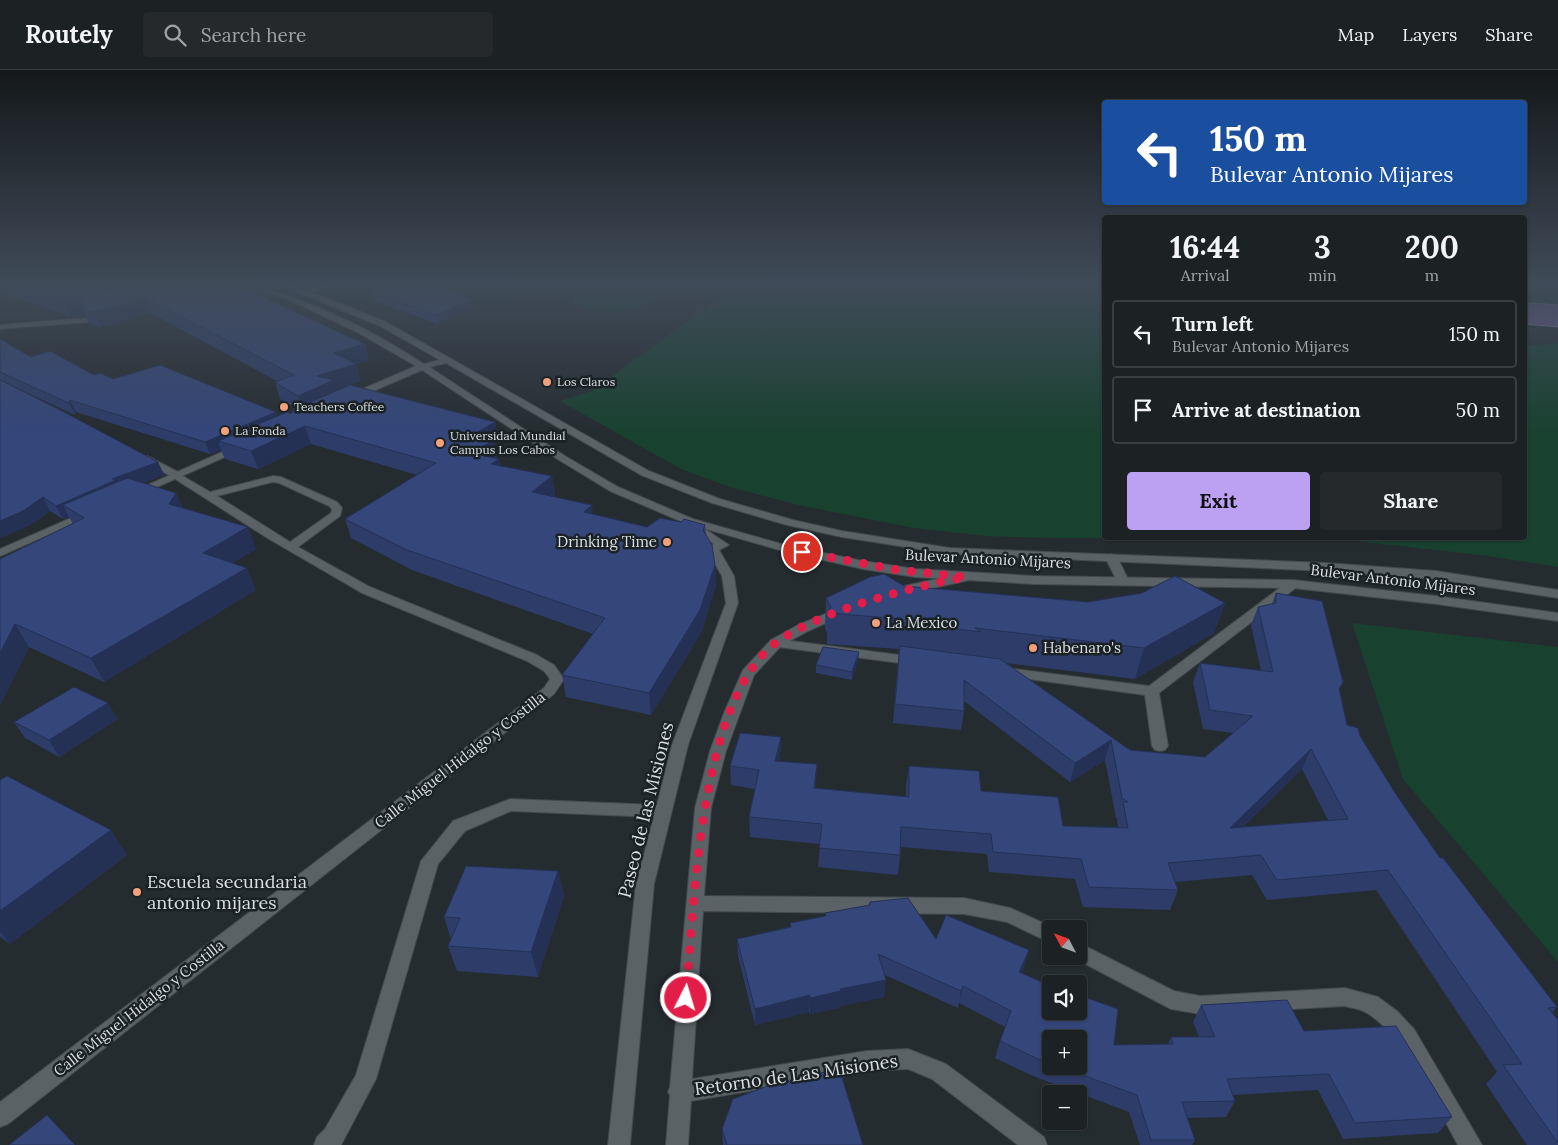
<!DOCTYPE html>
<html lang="en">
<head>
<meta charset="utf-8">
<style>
  :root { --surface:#1c2124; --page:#25292c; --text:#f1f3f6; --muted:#a0a3a6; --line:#3a3e41; --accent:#bca0f2 }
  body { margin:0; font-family:Lora,serif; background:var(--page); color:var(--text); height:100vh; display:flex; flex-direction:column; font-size:19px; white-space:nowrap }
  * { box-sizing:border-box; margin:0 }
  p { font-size:16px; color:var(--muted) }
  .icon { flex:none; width:28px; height:28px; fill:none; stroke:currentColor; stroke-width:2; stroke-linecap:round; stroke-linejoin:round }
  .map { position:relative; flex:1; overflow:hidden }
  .side { position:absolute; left:1102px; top:145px; width:425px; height:325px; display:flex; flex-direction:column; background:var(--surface); border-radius:5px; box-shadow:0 1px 4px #0004,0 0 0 1px var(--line) }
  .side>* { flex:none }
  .top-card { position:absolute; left:1102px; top:30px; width:425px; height:105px; border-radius:5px; box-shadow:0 1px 4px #0004,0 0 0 1px var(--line); background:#1a4fa0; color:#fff; overflow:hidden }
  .needle { width:32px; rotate:311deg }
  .controls { position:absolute; left:1042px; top:850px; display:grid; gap:10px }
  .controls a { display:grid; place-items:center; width:45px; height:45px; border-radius:5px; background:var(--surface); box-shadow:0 1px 4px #0004,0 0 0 1px var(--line); font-size:25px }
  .pin { position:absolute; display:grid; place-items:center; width:42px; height:42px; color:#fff; margin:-21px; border:2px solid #fff; border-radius:50%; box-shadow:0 1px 5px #0007 }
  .me { position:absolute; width:55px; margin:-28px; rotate:5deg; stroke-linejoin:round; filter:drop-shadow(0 0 4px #0008) }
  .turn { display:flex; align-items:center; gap:18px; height:105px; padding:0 25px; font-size:22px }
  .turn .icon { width:65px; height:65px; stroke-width:2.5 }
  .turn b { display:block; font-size:35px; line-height:42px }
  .eta { display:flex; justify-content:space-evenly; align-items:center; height:85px; text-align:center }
  .eta b { font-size:30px; font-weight:700; line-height:35px }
  .button { display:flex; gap:10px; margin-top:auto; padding:10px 25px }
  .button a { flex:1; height:58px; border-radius:5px; background:var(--accent); color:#111; font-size:20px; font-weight:700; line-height:58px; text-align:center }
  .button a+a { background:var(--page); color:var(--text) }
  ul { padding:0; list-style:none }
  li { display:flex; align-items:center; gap:15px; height:68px; margin:0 10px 8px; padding:0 15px; border:2px solid var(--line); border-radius:5px }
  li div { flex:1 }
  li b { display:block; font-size:19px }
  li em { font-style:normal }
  header { display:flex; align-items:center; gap:30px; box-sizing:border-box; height:70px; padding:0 25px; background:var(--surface); border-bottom:1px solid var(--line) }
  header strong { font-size:24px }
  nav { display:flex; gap:28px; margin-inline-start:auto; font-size:18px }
  .search { width:350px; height:45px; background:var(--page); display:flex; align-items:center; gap:12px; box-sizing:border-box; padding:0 18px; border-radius:5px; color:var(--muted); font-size:19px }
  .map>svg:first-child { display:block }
  .green { fill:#194130 }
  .water { fill:#755e97; stroke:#9485ae }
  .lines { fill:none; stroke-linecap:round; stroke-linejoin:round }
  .lane-casing { stroke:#43494d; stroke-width:2 }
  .street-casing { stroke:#43494d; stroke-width:2 }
  .secondary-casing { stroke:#43494d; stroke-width:2 }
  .lane { fill:#5a6266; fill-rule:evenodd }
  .street { fill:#5a6266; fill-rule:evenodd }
  .secondary { fill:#5a6266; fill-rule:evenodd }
  .wall { fill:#2d3c69; fill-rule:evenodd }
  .shaded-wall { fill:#243155 }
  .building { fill:#34467a; stroke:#243155; fill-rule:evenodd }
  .route { stroke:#e11d48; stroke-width:9; stroke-dasharray:0 16.2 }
  .poi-dot { fill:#f1a17b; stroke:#1b2226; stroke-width:2 }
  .labels { text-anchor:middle; stroke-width:5; stroke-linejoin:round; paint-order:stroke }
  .far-poi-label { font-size:12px; fill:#dbdfe2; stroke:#1b2226; text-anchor:start }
  .poi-label { font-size:15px; fill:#dbdfe2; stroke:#1b2226; text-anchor:start }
  .street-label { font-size:15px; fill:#dbdfe2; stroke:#1b2226 }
  .near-street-label { font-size:18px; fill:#dbdfe2; stroke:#1b2226 }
  .near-poi-label { font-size:18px; fill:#dbdfe2; stroke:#1b2226; text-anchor:start }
</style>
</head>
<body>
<header>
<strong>Routely</strong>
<div class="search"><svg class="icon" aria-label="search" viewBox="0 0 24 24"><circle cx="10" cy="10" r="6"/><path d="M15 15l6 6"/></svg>Search here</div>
<nav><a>Map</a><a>Layers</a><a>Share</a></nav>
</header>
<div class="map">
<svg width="1558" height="1075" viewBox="0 0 1558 1075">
  <rect width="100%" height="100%" fill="#252c30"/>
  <g class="green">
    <path d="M625,213H657L648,219L657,225L656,229C636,244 594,248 573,233V228C587,212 609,221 625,213Z"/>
    <path d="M740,213H1105V468H1525V276L1558,273V497L1489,486L1330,468H1054L985,466L914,458L798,435L730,417L681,399L560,331L592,321Z"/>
    <path d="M1525,213H1558V235L1525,234Z"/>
    <path d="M1352,553L1558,577V892L1403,709Z"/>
  </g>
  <path class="water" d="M1533,233L1558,235V257L1525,254V234Z"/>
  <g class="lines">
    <defs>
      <g id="lane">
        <path d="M176,402L210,422L273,406L281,407L337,432L342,438L340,446L298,477L370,517L537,585L554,595L564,609L554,624L8,1054L0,1057V1032L544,618L550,609L544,601L527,591L362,523L269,469L172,407V403ZM273,412L279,413L329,436L332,439L331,443L290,472L217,426Z"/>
        <path d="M1111,484L1117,487L1129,511L1127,514L1123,515L1117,511L1105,487Z"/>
        <path d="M1293,510L1297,511L1299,514L1297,517L1159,623L1168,676L1165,680L1160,681L1155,680L1152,676L1145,625L1007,606L1000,602L1007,598L1149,616L1289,511Z"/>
        <path d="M776,569L915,587L922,591L915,595L771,576L769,573L771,570Z"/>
      </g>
      <g id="street">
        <path d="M329,213H338L309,223L304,222Z"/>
        <path d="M85,248L89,250L88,252L0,259V255Z"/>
        <path d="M147,386L180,403L181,405L176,408L172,407L144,391L142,389Z"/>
        <path d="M693,451L729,475L719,480L734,506L738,533L688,675L654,814L630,1075H608L636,814L654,747L511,741L465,761L438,794L376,1009L341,1075H314L317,1067L325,1059L356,1005L421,791L453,751L510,729L657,735L672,675L726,533L722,506L706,479L714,474L689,456L688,454Z"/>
        <path d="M966,503L970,504L972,507L970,510L899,525L893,521L899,517Z"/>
        <path d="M840,538L844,539L846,542L844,545L808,561L781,576L754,605L726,681L711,738L704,826L964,828L1010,838L1057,859H1051V873L1007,852L964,844L703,841L692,1009L867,981L908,979L946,994L1044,1067L1047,1075H1018L932,1009L908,999L867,1001L691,1031L688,1075H666L670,1025L668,1022L670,1017L695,738L710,681L724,643L743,600L771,570L798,555Z"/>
        <path d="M1079,873L1174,921L1200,926L1345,918L1378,927L1397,941L1414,959L1482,1075H1458C1436,1036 1405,966 1367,943C1361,939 1352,938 1345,936L1200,944L1171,939L1072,887L1079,886Z"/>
      </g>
      <g id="secondary">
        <path d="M238,213C251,213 263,218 275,222C327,238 378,264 424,294L440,290L380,256L276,213H285L332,230L386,252L649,401L720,429L793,450L842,461L950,478L1326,493L1436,501L1558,520V528L1436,509L1326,501L950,484L842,467L787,455L712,433L641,405L446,293L429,297L565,386L618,417L693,449L785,475L863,491L915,499L1033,506L1293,510L1436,526L1558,543V551L1436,534L1293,518L1033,514L915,507L863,499L783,481L685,453L610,421L559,390L422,300L357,328H351V324L416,296L357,262L287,229Z"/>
        <path d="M238,375L241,376V380L141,424L137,425L132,422Z"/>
        <path d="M87,441L91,442L92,444L91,446L0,486V479Z"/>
      </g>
    </defs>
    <use href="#lane" class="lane-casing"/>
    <use href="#street" class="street-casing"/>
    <use href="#secondary" class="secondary-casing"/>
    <use href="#lane" class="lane"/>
    <use href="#street" class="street"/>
    <use href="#secondary" class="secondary"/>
  </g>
  <g class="wall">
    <path d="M0,213H232L365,274L369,290L356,294L361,311L337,319V320L498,370L494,372L497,388L500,396L552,406L555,425L553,427L593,444L647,457L681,452L705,455L706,464L716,515L702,561L651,645L566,627L562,605L593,564L412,500L351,468L345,449L417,405L311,374L258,399L225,389L221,380L210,384L76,342L75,345L2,311L158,392L164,405L143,413L176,423L183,438L256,479L232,493L256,520L104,612L29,577L0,635V489L73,454L69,447L63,449L50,441L30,455L0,468V269L31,287L94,305L276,342L277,346L291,344L296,338L280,329L275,312L277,311L151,243L100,258L89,253L86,246L71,247L0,222ZM101,217L111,220L109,223Z"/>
    <path d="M372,222L471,229L473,237L438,254L374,231Z"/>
    <path d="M904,516L1088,532L1225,533L1214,563L1135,609L1006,593L1130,680L1205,687L1233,663L1203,659L1193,612L1200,593L1261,601L1251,555L1258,537L1272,534L1276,523L1340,620L1347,655L1360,666L1397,726L1440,788L1557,937L1552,943L1558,950V1075H1527L1486,1014L1497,1002L1376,820L1267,830L1252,805L1175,812L1178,820L1170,840L1083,837L1075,809L989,802L987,784L901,777L898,805L818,797L820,774L750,767L749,747L755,719L731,715L730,696L781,667L780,686L779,691L816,714V719L906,727V715L909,696L981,721L1063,756L1118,757L1117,751L1118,749L1116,748L1105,690L1070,712L964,631V641L961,660L893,653L899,579L827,574V563L825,558L826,528ZM1302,699L1328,750L1243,757Z"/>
    <path d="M858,590L852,610L816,603V595Z"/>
    <path d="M118,649L59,687L25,668L14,652Z"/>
    <path d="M0,710L127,785L10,874L0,867Z"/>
    <path d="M558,801L564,826L538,907L457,901L448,876L451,869L444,847Z"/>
    <path d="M870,832L936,869L1029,880L1024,897L1022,903L1114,975L1168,974L1171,967H1199L1193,952L1201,935L1304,961L1452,1047L1438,1063L1343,1069L1318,1020L1233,1025L1235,1031L1226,1047L1187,1048L1195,1070L1192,1075H1140L1129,1042L1033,1006L995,988L1000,971L1005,957L959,933L958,938L885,905L884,927L840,936L839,938L810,944L809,942L755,955L738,886L737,869L790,857V853L825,846V843L869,836ZM1051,969L1079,996H1051Z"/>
    <path d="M779,1014L863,1075H723L722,1059Z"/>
  </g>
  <g class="shaded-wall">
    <path d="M145,228L151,243L100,258L94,242Z"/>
    <path d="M471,229L473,237L438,254L436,245Z"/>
    <path d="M79,231L86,246L71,247L65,232Z"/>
    <path d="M365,274L369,290L339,300L334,283Z"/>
    <path d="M356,294L361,311L337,319L339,328L304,343L298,326L317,306Z"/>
    <path d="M70,330L76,342L75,345L69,333Z"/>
    <path d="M276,342L280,354L218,371L221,380L210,384L205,372Z"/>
    <path d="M495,352L498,370L494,372L497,388L472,383L476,363Z"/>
    <path d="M305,356L311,374L258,399L251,381Z"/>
    <path d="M499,389L502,407L491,394Z"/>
    <path d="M158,392L164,405L121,421L63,435L69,447L63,449L56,436L112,409Z"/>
    <path d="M552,406L555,425L535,441L532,422Z"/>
    <path d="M176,423L185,443L169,434Z"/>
    <path d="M43,427L50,441L30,455L0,468V451Z"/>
    <path d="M592,435L594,454L584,442Z"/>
    <path d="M248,457L256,479L212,504L203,483Z"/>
    <path d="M715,495L716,515L702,561L651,645L649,623Z"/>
    <path d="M247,498L256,520L104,612L91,588Z"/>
    <path d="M1225,533L1214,563L1135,609L1144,578Z"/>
    <path d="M15,554L29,577L0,635V583Z"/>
    <path d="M859,582L858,590L852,610V602Z"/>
    <path d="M108,633L118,649L59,687L49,670Z"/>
    <path d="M781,667L780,686L775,710V691Z"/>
    <path d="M1111,670L1105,690L1070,712L1075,693Z"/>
    <path d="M1311,679L1302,699L1222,778L1230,758Z"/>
    <path d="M817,694L816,714L813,738L814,718Z"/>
    <path d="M111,760L127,785L10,874L0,861V841Z"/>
    <path d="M558,801L564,826L538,907L531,882Z"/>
    <path d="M1029,880L1024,897L1015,919L1019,902Z"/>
    <path d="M886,910L884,927L840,936L839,938L810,944V928L840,919Z"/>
    <path d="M963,916L959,933L958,938L961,921Z"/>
    <path d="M810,925L809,942L755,955V939Z"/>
  </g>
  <g class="building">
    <path d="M9,213H99V216L109,223L113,218L109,213H232L365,274L334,283L356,294L317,306L334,310L298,326L275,312L294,305L145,228L94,242L82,238L84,234L79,231L65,232Z"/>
    <path d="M412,213H432L471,229L436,245L372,222Z"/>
    <path d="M0,269L31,287L50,281L94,305L100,303L113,309L160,295L276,342L205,372L70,330L69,333L0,302Z"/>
    <path d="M0,310L62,341L158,392L112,409L116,410L56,436L43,427L23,441L0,451Z"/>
    <path d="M350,315L495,352L476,363L494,370L472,383L499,389L491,394L552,406L532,422L592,435L584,442L647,457L660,448L681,452L684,449L705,455L703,460L712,475L715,495L700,540L649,623L562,605L605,548L407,480L345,449L436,393L305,356L251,381L218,371L287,342L291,344L294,339Z"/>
    <path d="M127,408L176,423L169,434L248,457L203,483L247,498L91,588L15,554L0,583V489L84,448L63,435Z"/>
    <path d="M884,504L904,516L1088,532L1142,523L1175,506L1225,533L1144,578L975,558L981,562L902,552V549L828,543L831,537L826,528L870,507Z"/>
    <path d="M1276,523L1322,531L1343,612L1339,619L1347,655L1358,658L1360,666L1397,726L1440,788H1443L1557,937L1548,938L1558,950V1073L1503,995L1522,994L1388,800L1277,810L1261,785L1168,793L1178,820L1089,817L1081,789L993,782L991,764L901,757L900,785L819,778L822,754L749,747L759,700L730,696L740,663L781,667L775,691L817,694L814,718L909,727V696L979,701L981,721L1058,727L1063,756L1128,758L1123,732H1128L1122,728L1111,670L1075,693L964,610V641L895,634L900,576L1000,589L1130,680L1205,687L1253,646L1210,640L1200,593L1273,602L1258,537L1276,533ZM1311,679L1348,749L1230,758Z"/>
    <path d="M823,577L859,582L852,602L816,595Z"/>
    <path d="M74,617L108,633L49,670L14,652Z"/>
    <path d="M7,706L111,760L0,841V710Z"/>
    <path d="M466,796L558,801L531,882L448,876L460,848L444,847Z"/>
    <path d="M908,828L936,869L946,845L1029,880L1019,902L1051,916V941H1079V925L1118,939L1114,975L1173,974L1171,967H1215L1201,935L1287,930L1304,961L1396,956L1452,1047L1355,1053L1329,1004L1227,1009L1235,1031L1182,1032L1195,1070H1151L1137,1025L1058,996H1079V969H1051V994L1038,989L1000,971L1011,941L963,916L961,921L878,884L886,910L840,919L841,921L810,928V925L755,939L737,869L791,857L790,853L826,846L825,843L870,835V832Z"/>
    <path d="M839,998L863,1075H727L722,1059L733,1029L778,1012L779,1014Z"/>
    <path d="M47,1045L75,1075H9Z"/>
  </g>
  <linearGradient id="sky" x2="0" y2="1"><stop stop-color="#14181a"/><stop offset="0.59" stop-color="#404b59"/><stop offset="1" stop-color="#404b59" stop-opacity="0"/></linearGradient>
  <rect width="1558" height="363" fill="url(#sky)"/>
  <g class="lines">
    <path class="route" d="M686,928C694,837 699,629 777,572C822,540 911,517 966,507L898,500L802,482"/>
  </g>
  <g class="poi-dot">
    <circle cx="547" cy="312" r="5"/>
    <circle cx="284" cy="337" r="5"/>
    <circle cx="225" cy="361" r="5"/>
    <circle cx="440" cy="373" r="5"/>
    <circle cx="667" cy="472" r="5"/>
    <circle cx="876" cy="553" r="5"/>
    <circle cx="1033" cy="578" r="5"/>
    <circle cx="137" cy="822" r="5"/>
  </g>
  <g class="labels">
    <g class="far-poi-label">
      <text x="557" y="316">Los Claros</text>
      <text x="294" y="341">Teachers Coffee</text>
      <text x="235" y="365">La Fonda</text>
      <text x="450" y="370">Universidad Mundial<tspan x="450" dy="14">Campus Los Cabos</tspan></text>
    </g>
    <g class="poi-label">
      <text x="657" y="477" text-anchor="end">Drinking Time</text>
      <text x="886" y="558">La Mexico</text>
      <text x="1043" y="583">Habenaro's</text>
    </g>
    <g class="street-label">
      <text transform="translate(988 489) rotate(3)" y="5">Bulevar Antonio Mijares</text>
      <text transform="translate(1393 510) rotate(7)" y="5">Bulevar Antonio Mijares</text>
      <text transform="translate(460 690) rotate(-38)" y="5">Calle Miguel Hidalgo y Costilla</text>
      <text transform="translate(139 938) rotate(-38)" y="5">Calle Miguel Hidalgo y Costilla</text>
    </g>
    <g class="near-street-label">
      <text transform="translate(646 740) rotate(-76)" y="6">Paseo de las Misiones</text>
      <text transform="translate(796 1005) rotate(-8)" y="6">Retorno de Las Misiones</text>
    </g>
    <g class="near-poi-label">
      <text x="147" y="818">Escuela secundaria<tspan x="147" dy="21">antonio mijares</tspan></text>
    </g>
  </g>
</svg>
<div class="controls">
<a><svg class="needle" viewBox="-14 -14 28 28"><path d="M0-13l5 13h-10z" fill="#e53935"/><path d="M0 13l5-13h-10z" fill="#a0a3a6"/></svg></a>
<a><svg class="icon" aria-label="sound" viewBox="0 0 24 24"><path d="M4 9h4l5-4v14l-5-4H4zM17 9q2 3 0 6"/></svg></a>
<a>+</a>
<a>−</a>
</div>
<div class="pin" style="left:802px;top:482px;background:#d93025"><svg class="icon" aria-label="arrive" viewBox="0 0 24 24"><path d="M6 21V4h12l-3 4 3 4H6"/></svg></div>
<svg class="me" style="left:686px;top:928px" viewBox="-20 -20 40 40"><circle r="17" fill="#e11d48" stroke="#fff" stroke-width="3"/><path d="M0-11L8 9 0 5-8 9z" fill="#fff"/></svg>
<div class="top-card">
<div class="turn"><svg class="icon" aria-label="left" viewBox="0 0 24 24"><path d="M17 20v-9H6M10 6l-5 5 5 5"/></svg><div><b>150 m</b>Bulevar Antonio Mijares</div></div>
</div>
<section class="side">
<div class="eta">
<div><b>16:44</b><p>Arrival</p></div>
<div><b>3</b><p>min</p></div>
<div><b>200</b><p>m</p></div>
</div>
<ul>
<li><svg class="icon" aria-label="left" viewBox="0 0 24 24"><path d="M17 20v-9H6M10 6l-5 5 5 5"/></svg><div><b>Turn left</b><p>Bulevar Antonio Mijares</p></div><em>150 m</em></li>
<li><svg class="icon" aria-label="arrive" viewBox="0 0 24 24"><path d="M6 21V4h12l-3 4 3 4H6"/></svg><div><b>Arrive at destination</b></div><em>50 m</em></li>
</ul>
<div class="button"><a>Exit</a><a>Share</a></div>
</section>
</div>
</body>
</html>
